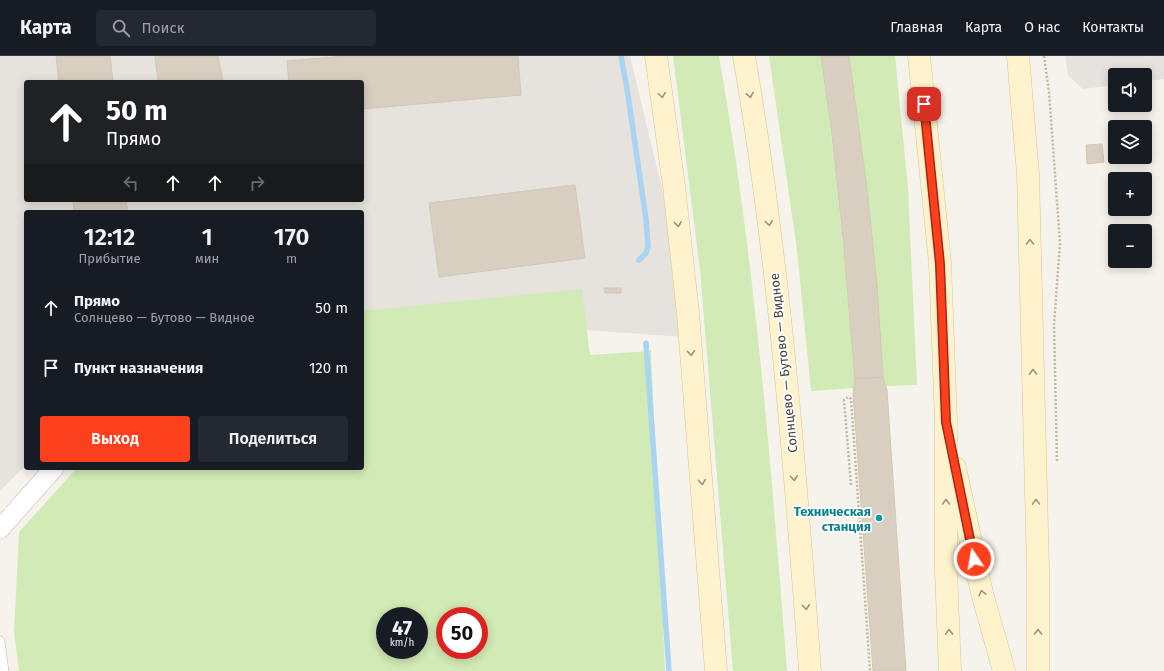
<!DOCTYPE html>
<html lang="ru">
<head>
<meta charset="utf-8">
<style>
  :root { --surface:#171b24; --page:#242831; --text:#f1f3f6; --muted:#9ea1a6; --line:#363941; --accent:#fc3f1d }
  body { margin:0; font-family:"Fira Sans",sans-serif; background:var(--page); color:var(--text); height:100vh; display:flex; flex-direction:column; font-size:15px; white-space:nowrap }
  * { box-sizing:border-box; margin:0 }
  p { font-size:13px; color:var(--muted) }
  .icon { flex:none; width:22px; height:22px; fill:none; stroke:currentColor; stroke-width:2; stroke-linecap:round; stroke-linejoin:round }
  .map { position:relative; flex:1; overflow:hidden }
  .panel { position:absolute; left:24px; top:154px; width:340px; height:260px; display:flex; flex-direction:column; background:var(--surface); border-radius:4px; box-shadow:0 2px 10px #0003 }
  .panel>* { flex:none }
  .guide { position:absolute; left:24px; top:24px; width:340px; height:122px; border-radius:4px; box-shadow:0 2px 10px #0003; background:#202124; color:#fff; overflow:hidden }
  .controls { position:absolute; left:1108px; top:12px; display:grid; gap:8px }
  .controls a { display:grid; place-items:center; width:44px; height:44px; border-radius:4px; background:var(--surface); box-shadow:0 2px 10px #0003; font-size:20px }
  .speed { position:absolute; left:376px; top:551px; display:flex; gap:8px; font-size:20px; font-weight:700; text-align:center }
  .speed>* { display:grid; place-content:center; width:52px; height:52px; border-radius:50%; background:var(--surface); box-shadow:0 2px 10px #0003; line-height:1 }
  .speed small { font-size:10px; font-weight:400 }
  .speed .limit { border:6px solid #d22; background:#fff; color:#111 }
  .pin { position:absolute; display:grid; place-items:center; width:34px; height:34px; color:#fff; margin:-17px; border-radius:8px; box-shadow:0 2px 6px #0006 }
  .me { position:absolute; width:44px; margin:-22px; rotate:348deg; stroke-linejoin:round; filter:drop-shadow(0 0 3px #0008) }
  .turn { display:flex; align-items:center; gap:14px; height:84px; padding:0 16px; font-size:18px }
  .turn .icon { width:52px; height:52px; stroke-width:2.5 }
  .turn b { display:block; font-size:28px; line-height:34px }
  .lanes { display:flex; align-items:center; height:38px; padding:0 16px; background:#0003; justify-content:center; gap:20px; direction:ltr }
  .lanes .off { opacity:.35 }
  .eta { display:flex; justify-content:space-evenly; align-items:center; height:68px; text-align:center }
  .eta b { font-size:24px; font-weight:600; line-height:28px }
  .cta { display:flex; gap:8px; margin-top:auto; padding:8px 16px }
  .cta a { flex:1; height:46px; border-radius:4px; background:var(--accent); color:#fff; font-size:16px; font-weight:600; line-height:46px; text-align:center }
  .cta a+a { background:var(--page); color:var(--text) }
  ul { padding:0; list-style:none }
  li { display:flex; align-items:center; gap:12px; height:60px; padding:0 16px }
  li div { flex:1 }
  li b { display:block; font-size:15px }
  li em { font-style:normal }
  header { display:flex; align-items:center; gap:24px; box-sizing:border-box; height:56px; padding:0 20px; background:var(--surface); border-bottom:1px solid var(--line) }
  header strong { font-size:19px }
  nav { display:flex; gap:22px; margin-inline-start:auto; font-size:14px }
  .search { width:280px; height:36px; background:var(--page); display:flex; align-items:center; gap:10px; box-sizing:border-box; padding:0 14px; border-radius:4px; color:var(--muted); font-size:15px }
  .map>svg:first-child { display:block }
  .industrial { fill:#e6e2dd; fill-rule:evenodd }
  .green { fill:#d2eab5; fill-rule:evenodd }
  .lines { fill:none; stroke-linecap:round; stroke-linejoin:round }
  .stream { stroke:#a9d4f2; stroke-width:5.5 }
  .building { fill:#d8cfc1; stroke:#d3c7b4 }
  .lane-casing { stroke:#c2bbae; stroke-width:10 }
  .street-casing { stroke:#c2bbae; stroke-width:20 }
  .secondary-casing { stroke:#d6c79b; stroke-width:23 }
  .path { stroke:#c4b79f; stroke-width:2.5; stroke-dasharray:2 2; stroke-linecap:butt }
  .lane { stroke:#fff; stroke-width:9 }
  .street { stroke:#fff; stroke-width:19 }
  .secondary { stroke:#fff3cd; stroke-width:22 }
  .oneway { stroke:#9c937c }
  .route-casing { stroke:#a42913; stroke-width:10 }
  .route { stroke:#fc3f1d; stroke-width:7 }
  .culture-dot { fill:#0f9aa8; stroke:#fff; stroke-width:1.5 }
  .labels { text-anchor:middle; stroke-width:3.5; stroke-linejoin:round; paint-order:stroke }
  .street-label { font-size:13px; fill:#4b4439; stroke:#fff }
  .culture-label { font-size:13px; font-weight:bold; fill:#0d838f; stroke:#fff; text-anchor:end }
</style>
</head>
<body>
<header>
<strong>Карта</strong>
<div class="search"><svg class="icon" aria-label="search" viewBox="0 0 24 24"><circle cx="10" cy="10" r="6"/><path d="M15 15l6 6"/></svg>Поиск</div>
<nav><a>Главная</a><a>Карта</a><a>О нас</a><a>Контакты</a></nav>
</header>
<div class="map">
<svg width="1164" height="615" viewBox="0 0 1164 615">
  <rect width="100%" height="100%" fill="#f6f3ec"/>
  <g class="industrial">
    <path d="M0,0H630L698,282L362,258V156H26V409L0,435ZM26,26H362V144H26Z"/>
    <path d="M1065,0H1164V23L1145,25V19H1115V29L1083,33L1068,19Z"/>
  </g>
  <g class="green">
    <path d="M673,0H719C755,203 771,409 787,615H733L700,214Z"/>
    <path d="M769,0H821C836,107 846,215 855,323L854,332L811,335L797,194Z"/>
    <path d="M849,0H895L908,132L917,329L885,330L883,321L867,133Z"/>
    <path d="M582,233L590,299L651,295L665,615H19L14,576L19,476L77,412H362V255ZM385,560H419V594H385ZM445,560H479V594H445Z"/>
  </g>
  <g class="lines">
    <g class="stream">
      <path d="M621,0L628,39L646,163L648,191L646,197L639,204"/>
      <path d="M646,287L669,615"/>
    </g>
  </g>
  <g class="building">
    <path d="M56,0H110L113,26H59Z"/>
    <path d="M155,0H218L223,25L158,26Z"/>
    <path d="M345,0H518L521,39L362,53V26H289L287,5Z"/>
    <path d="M821,0H849L867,133L877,230L883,321L855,323L843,182L832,79Z"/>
    <path d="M1102,88L1104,106L1087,108L1086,89Z"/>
    <path d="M575,129L585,202L439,221L429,147Z"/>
    <path d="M73,144H126L128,156H74Z"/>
    <path d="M604,232H621V237H605Z"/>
    <path d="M883,321L887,334L906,615H873L853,337L855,323Z"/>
  </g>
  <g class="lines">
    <defs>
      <path id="lane" d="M0,585L4,615"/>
      <path id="street" d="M0,473L54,412"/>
      <g id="secondary">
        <path d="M656,0L674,130L688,257L716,615"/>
        <path d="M744,0C779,203 795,410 810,615"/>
        <path d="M919,0L940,207L946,366V514L950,615"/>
        <path d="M1018,0L1028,118L1038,514V615"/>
        <path d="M955,412L982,537L1004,615"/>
      </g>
    </defs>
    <use href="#lane" class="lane-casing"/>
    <use href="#street" class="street-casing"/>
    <use href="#secondary" class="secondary-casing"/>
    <g class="path">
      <path d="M1044,0L1049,36L1060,187L1054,269L1057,405"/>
      <path d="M851,429L844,344L848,341L851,343L870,615"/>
    </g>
    <use href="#lane" class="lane"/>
    <use href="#street" class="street"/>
    <use href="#secondary" class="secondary"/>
  </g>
  <defs><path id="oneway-chevron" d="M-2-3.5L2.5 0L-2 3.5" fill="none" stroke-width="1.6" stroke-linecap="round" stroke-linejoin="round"/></defs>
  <g class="oneway">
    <use href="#oneway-chevron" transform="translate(662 39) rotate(82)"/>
    <use href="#oneway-chevron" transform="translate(750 39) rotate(81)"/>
    <use href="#oneway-chevron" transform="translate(769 167) rotate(83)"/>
    <use href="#oneway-chevron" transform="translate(678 168) rotate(84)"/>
    <use href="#oneway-chevron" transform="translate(1030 186) rotate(-91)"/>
    <use href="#oneway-chevron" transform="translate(691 297) rotate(86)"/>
    <use href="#oneway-chevron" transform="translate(1033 316) rotate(-91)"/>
    <use href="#oneway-chevron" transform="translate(794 422) rotate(85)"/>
    <use href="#oneway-chevron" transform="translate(702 426) rotate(85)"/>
    <use href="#oneway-chevron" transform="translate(946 446) rotate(-90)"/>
    <use href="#oneway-chevron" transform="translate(1036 446) rotate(-91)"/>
    <use href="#oneway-chevron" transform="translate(982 537) rotate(-104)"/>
    <use href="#oneway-chevron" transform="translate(806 551) rotate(86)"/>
    <use href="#oneway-chevron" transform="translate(949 576) rotate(-92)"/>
    <use href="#oneway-chevron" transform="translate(1038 576) rotate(-90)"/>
  </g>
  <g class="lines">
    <defs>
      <path id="route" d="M924,48L940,208L946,366L974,503"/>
    </defs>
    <use href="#route" class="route-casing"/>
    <use href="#route" class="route"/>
  </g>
  <circle class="culture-dot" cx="879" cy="462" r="4"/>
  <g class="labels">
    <g class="street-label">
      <text transform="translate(783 307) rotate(-96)" y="5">Солнцево — Бутово — Видное</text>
    </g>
    <g class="culture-label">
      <text x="871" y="460">Техническая<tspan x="871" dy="15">станция</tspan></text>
    </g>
  </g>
</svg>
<div class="controls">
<a><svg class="icon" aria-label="sound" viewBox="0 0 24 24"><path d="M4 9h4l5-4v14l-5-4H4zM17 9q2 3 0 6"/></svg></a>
<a><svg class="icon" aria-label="layers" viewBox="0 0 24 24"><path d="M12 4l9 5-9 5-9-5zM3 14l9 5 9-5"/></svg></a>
<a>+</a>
<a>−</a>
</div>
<div class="speed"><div>47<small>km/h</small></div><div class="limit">50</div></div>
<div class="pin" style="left:924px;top:48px;background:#d93025"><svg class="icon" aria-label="arrive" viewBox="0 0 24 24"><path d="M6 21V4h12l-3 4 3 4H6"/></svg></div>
<svg class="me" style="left:974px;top:503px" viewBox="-20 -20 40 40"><circle r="17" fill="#fc3f1d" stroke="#fff" stroke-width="3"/><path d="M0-11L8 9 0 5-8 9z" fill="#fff"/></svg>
<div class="guide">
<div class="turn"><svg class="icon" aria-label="ahead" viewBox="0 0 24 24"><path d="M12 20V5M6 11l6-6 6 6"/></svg><div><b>50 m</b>Прямо</div></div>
<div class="lanes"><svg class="icon off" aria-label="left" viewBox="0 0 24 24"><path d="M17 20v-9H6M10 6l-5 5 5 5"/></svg><svg class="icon" aria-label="ahead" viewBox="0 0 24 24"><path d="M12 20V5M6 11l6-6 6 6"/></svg><svg class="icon" aria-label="ahead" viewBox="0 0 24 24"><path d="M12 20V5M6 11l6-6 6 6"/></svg><svg class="icon off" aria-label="right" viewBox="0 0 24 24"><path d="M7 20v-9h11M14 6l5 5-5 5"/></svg></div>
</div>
<section class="panel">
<div class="eta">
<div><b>12:12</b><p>Прибытие</p></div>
<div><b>1</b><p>мин</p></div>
<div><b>170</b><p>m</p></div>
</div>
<ul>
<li><svg class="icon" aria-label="ahead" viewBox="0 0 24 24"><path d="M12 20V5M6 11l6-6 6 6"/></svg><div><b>Прямо</b><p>Солнцево — Бутово — Видное</p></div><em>50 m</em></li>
<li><svg class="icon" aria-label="arrive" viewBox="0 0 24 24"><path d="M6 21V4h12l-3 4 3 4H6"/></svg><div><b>Пункт назначения</b></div><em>120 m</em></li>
</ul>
<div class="cta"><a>Выход</a><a>Поделиться</a></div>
</section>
</div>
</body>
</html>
